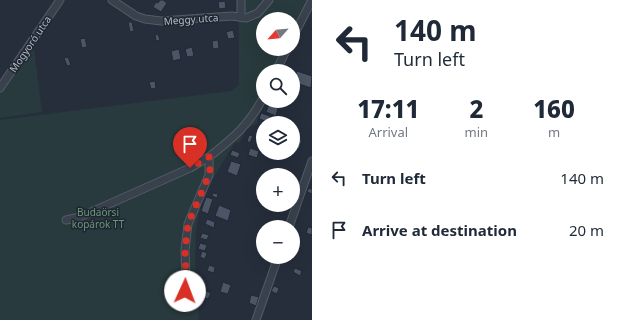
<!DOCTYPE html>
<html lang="en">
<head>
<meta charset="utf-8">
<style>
  :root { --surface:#fff; --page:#f6f6f7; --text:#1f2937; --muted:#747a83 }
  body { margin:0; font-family:"Noto Sans",sans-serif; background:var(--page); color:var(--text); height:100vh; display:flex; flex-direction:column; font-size:15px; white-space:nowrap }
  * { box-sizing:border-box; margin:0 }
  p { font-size:13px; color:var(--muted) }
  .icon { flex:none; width:22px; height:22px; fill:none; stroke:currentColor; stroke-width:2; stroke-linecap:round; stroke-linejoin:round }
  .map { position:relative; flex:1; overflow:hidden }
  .details { display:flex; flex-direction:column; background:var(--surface); width:308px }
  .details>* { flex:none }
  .hud { background:#fff; color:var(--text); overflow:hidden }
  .needle { width:26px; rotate:243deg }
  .buttons { position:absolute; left:256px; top:12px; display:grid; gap:8px }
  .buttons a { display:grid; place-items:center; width:44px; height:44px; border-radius:50%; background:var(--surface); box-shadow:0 4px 16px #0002; font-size:20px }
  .pin { position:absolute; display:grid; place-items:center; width:34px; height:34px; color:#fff; margin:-41px -17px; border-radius:50% 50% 50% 0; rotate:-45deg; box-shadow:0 0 4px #0007 }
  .pin .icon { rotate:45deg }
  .me { position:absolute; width:44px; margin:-22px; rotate:2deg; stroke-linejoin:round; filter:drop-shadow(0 0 3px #0008) }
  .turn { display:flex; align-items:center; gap:14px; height:84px; padding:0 16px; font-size:18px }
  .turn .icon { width:52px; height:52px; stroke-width:2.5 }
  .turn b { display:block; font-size:28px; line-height:34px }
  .eta { display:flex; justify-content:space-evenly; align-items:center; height:68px; text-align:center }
  .eta b { font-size:24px; font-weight:800; line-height:28px }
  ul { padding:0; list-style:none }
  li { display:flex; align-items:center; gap:12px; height:52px; padding:0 16px }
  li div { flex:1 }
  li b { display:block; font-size:15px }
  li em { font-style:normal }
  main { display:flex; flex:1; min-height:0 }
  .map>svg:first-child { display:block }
  .green { fill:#283a3d }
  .building { fill:#4c5565; stroke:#202833 }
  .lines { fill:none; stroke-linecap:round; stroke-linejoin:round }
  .minor-casing { stroke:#545c67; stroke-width:9 }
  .minor { stroke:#39414c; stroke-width:7 }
  .route { stroke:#d93025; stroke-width:7; stroke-dasharray:0 12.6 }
  .labels { text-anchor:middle; stroke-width:3; stroke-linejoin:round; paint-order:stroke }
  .street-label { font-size:10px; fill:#b5bcc7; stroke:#1e2631 }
  .park-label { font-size:10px; fill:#6e9779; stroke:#1e2631 }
</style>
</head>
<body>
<main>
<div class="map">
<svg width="312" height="320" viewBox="0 0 312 320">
  <rect width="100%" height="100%" fill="#262e3c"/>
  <g class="green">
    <path d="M237,0H312V8L293,48V19H263V49H292L279,71H263V101H265L257,121V124L248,127L239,143L235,142C225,160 204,190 200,209C191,244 197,285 199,320H0V120L231,91L239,85V18Z"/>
    <path d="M33,42L42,112L0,118V92Z"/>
  </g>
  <g class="building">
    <path d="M160,0H163L167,3L161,12L153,7L156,2L158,3Z"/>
    <path d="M225,1L226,8L219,9L218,2Z"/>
    <path d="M128,22H132L134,31L130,32Z"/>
    <path d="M233,30L235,38L228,39L226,32Z"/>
    <path d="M158,34L160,40L156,41L155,35Z"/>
    <path d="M85,38L87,47L82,48L80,39Z"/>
    <path d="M218,40L219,48L213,49L212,41Z"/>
    <path d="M192,47L194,56L187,57L185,49Z"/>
    <path d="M179,49L181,59L173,61L171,51Z"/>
    <path d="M68,57L71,65L67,66L64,58Z"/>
    <path d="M297,71L312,76L311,88L293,82Z"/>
    <path d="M155,81L156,88L151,89L149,82Z"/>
    <path d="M269,104L278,108L276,116L266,112Z"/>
    <path d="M261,113L270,116L268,122L259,119Z"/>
    <path d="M249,135L253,136L250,143L247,141Z"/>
    <path d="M293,136L302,140L299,149L293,146Z"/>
    <path d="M250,148L259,151L257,158L248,155Z"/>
    <path d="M232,150L240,153L238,158L230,155Z"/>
    <path d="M231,161L241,164L237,176L227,172Z"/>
    <path d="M309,188L312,189V194L307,192Z"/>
    <path d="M213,193L218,194L217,198L212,196Z"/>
    <path d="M206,197L213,199L208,214L201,211Z"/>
    <path d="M219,205L231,210L228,221L215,216Z"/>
    <path d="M207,219L215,222L214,228L205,224Z"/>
    <path d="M308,227L312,228V235L306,233Z"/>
    <path d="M202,233L209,235L207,240L200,238Z"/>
    <path d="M200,243L207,245L205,251L198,249Z"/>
    <path d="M202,251L207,253L205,259L200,257Z"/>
    <path d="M209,265L215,267L214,273L207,271Z"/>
    <path d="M295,268L302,271L300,276L293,272Z"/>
    <path d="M223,282L231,285L228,294L220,292Z"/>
    <path d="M274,286L279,288L277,294L271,291Z"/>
    <path d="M204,290L211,293L208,299L202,297Z"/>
    <path d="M251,295L259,297L256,306L249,303Z"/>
  </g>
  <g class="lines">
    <defs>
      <g id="minor">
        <path d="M112,0L136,16L145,19L161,21L232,16L246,18L258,13L269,0"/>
        <path d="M241,0V17"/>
        <path d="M293,37L312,0"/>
        <path d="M276,71L287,49"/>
        <path d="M0,88L60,0"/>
        <path d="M66,220L80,217L190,168L209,157"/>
        <path d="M289,227L312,161"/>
        <path d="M185,291L186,277L185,250L188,224L209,175V157C233,138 248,126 263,98"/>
        <path d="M256,320L278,257"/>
      </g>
    </defs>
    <use href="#minor" class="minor-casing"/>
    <use href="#minor" class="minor"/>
  </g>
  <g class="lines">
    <path class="route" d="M185,291L186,277L185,250L188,224L209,175L210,170L209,157L190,168"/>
  </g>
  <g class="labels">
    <g class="street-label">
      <text transform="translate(191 19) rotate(-4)" y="4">Meggy utca</text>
      <text transform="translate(30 44) rotate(-56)" y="4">Mogyoró utca</text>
    </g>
    <g class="park-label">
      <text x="98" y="216">Budaörsi<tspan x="98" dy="12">kopárok TT</tspan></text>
    </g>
  </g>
</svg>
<div class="buttons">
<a><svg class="needle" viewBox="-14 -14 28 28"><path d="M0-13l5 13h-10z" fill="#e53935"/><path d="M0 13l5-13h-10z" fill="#747a83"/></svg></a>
<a><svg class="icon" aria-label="search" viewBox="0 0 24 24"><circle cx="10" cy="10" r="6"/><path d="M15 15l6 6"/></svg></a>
<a><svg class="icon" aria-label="layers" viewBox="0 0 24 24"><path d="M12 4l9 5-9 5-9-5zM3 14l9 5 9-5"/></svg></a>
<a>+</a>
<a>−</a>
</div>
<div class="pin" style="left:190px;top:168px;background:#d93025"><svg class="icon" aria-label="arrive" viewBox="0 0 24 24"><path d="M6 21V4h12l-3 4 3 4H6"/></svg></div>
<svg class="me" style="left:185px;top:291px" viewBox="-20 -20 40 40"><circle r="19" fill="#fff"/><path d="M0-13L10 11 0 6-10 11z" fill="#d93025"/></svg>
</div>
<section class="details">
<div class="hud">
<div class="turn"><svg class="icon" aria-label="left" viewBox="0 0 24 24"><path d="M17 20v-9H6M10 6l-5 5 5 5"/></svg><div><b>140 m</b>Turn left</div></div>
</div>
<div class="eta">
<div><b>17:11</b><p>Arrival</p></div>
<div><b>2</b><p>min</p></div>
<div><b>160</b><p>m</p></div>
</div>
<ul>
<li><svg class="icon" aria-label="left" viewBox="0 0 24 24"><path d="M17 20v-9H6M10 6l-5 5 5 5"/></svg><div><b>Turn left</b></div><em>140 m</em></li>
<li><svg class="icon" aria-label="arrive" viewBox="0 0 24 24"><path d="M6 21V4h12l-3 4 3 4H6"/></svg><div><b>Arrive at destination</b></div><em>20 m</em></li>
</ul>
</section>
</main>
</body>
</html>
